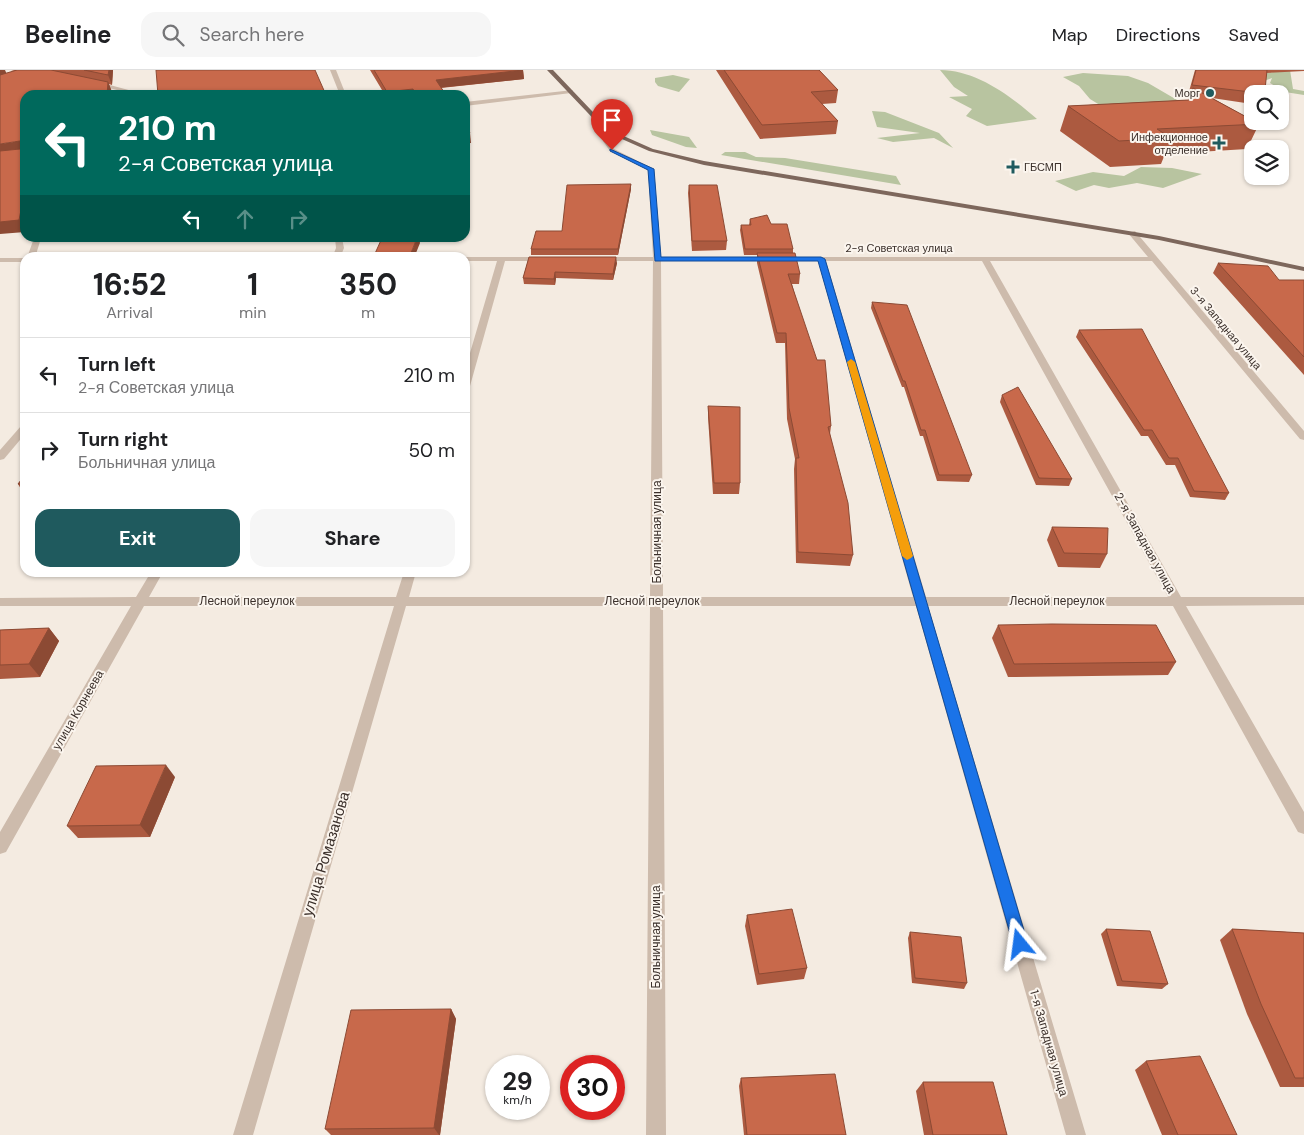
<!DOCTYPE html>
<html lang="en">
<head>
<meta charset="utf-8">
<style>
  :root { --surface:#fff; --page:#f6f6f6; --text:#202124; --muted:#757577; --line:#e0e0e0; --accent:#1f5a5e }
  body { margin:0; font-family:"DM Sans",sans-serif; background:var(--page); color:var(--text); height:100vh; display:flex; flex-direction:column; font-size:19px; white-space:nowrap }
  * { box-sizing:border-box; margin:0 }
  p { font-size:16px; color:var(--muted) }
  .icon { flex:none; width:28px; height:28px; fill:none; stroke:currentColor; stroke-width:2; stroke-linecap:round; stroke-linejoin:round }
  .map { position:relative; flex:1; overflow:hidden }
  .details { position:absolute; left:20px; top:182px; width:450px; height:325px; display:flex; flex-direction:column; background:var(--surface); border-radius:15px; box-shadow:0 1px 4px #0004 }
  .details>* { flex:none }
  .hud { position:absolute; left:20px; top:20px; width:450px; height:152px; border-radius:15px; box-shadow:0 1px 4px #0004; background:#00695c; color:#fff; overflow:hidden }
  .buttons { position:absolute; left:1244px; top:15px; display:grid; gap:10px }
  .buttons a { display:grid; place-items:center; width:45px; height:45px; border-radius:10px; background:var(--surface); box-shadow:0 1px 4px #0004; font-size:25px }
  .speed { position:absolute; left:485px; top:985px; display:flex; gap:10px; font-size:25px; font-weight:700; text-align:center }
  .speed>* { display:grid; place-content:center; width:65px; height:65px; border-radius:50%; background:var(--surface); box-shadow:0 1px 4px #0004; line-height:1 }
  .speed small { font-size:12px; font-weight:400 }
  .speed .limit { border:8px solid #d22; background:#fff; color:#111 }
  .pin { position:absolute; display:grid; place-items:center; width:42px; height:42px; color:#fff; margin:-51px -21px; border-radius:50% 50% 50% 0; rotate:-45deg; box-shadow:0 0 5px #0007 }
  .pin .icon { rotate:45deg }
  .me { position:absolute; width:55px; margin:-28px; rotate:344deg; stroke-linejoin:round; filter:drop-shadow(0 0 4px #0008) }
  .turn { display:flex; align-items:center; gap:18px; height:105px; padding:0 15px; font-size:22px }
  .turn .icon { width:65px; height:65px; stroke-width:2.5 }
  .turn b { display:block; font-size:35px; line-height:42px }
  .lanes { display:flex; align-items:center; height:48px; padding:0 15px; background:#0003; justify-content:center; gap:25px; direction:ltr }
  .lanes .off { opacity:.35 }
  .eta { display:flex; justify-content:space-evenly; align-items:center; height:85px; text-align:center }
  .eta b { font-size:30px; font-weight:700; line-height:35px }
  .cta { display:flex; gap:10px; margin-top:auto; padding:10px 15px }
  .cta a { flex:1; height:58px; border-radius:15px; background:var(--accent); color:#fff; font-size:20px; font-weight:700; line-height:58px; text-align:center }
  .cta a+a { background:var(--page); color:var(--text) }
  ul { padding:0; list-style:none }
  li { display:flex; align-items:center; gap:15px; height:75px; padding:0 15px; border-top:1px solid var(--line) }
  li div { flex:1 }
  li b { display:block; font-size:19px }
  li em { font-style:normal }
  header { display:flex; align-items:center; gap:30px; box-sizing:border-box; height:70px; padding:0 25px; background:var(--surface); border-bottom:1px solid var(--line) }
  header strong { font-size:24px }
  nav { display:flex; gap:28px; margin-inline-start:auto; font-size:18px }
  .search { width:350px; height:45px; background:var(--page); display:flex; align-items:center; gap:12px; box-sizing:border-box; padding:0 18px; border-radius:15px; color:var(--muted); font-size:19px }
  .map>svg:first-child { display:block }
  .green { fill:#b8c4a0 }
  .lines { fill:none; stroke-linecap:round; stroke-linejoin:round }
  .minor { fill:#cdbbac; fill-rule:evenodd }
  .major { fill:#7d675c; fill-rule:evenodd }
  .wall { fill:#ac5a40 }
  .shaded-wall { fill:#8c4a34 }
  .building { fill:#c8694b; stroke:#8c4a34 }
  .route { fill:#1a73e8; stroke:#114b97 }
  .slow { fill:#f59e0b }
  .poi-dot { fill:#1f5a5e; stroke:#fbf5ee; stroke-width:2 }
  .labels { text-anchor:middle; stroke-width:4; stroke-linejoin:round; paint-order:stroke }
  .far-poi-label { font-size:11px; fill:#3b302b; stroke:#fbf5ee; text-anchor:end }
  .far-street-label { font-size:11px; fill:#3b302b; stroke:#fbf5ee }
  .street-label { font-size:12px; fill:#3b302b; stroke:#fbf5ee }
  .near-street-label { font-size:15px; fill:#3b302b; stroke:#fbf5ee }
</style>
</head>
<body>
<header>
<strong>Beeline</strong>
<div class="search"><svg class="icon" aria-label="search" viewBox="0 0 24 24"><circle cx="10" cy="10" r="6"/><path d="M15 15l6 6"/></svg>Search here</div>
<nav><a>Map</a><a>Directions</a><a>Saved</a></nav>
</header>
<div class="map">
<svg width="1304" height="1065" viewBox="0 0 1304 1065">
  <rect width="100%" height="100%" fill="#f4ebe1"/>
  <g class="green">
    <path d="M940,0C976,0 1011,26 1037,49L987,56L966,46L972,39L949,27L968,26L954,17Z"/>
    <path d="M1290,0L1293,19L1304,21V25L1285,22L1270,13L1272,8L1264,11L1266,3Z"/>
    <path d="M1083,3L1128,6L1148,13L1184,34L1103,37L1090,29L1079,16L1063,7Z"/>
    <path d="M673,5L690,9L679,22L658,16L655,12V8Z"/>
    <path d="M872,41L885,42L939,63L953,78L934,68L893,72L877,68L920,63L877,57Z"/>
    <path d="M650,60L689,67L697,78L686,77L652,65Z"/>
    <path d="M725,82H745L756,87L785,88L896,106L901,115L721,85Z"/>
    <path d="M1141,97L1172,98L1202,104L1163,118L1137,113L1109,118L1094,115L1076,121L1055,111L1093,102L1124,106Z"/>
  </g>
  <g class="lines">
    <g class="minor">
      <path d="M330,0H336L346,25H340Z"/>
      <path d="M95,11L136,22L137,25L93,14Z"/>
      <path d="M573,20L571,23L465,36V32Z"/>
      <path d="M608,59L611,61L609,71L614,79L654,99L661,187H1148L1128,163L1135,161L1304,361V370L1300,369L1152,191H990L1181,527H1304V535L1186,536L1304,742V764L1298,762L1173,536H928L1086,1065H1066L916,536H663L666,1065H646L650,536H406L253,1065H233L394,536H144L6,782L0,784V762L131,536H0V528L136,527L151,502H163L149,527H396L404,502H416L409,527H650L653,191H600L596,189L600,187H653L648,100L610,81L603,71L605,61ZM661,191H818L913,527H663ZM826,191H982L1168,527H926Z"/>
      <path d="M34,168H41L35,188H27Z"/>
      <path d="M335,168H342L344,178L340,188H332L336,178Z"/>
      <path d="M465,187H545L549,189L545,191H505L470,316L465,319V300L497,191H465V188H462Z"/>
      <rect x="0" y="188" width="25" height="4"/>
      <path d="M25,355V364L4,389L0,390V380L21,356Z"/>
    </g>
    <path class="major" d="M547,0H553L610,60L653,79L704,91L1159,166L1304,197V201L1159,170L704,95L649,81L606,62Z"/>
  </g>
  <g class="wall">
    <path d="M11,0H113L112,15L109,14L112,22L25,25V162L7,3L15,1Z"/>
    <path d="M370,0H523L524,9L441,18L446,25H385Z"/>
    <path d="M716,0H819L838,20L836,33L822,34L838,51L836,64L760,69Z"/>
    <path d="M1195,0H1304V1L1266,3L1265,20L1264,24H1252V34L1212,28L1259,54L1247,79L1165,84L1161,94L1110,97L1060,61L1068,36L1188,30L1190,25H1188Z"/>
    <path d="M631,114V119L618,185H531V179L562,161Z"/>
    <path d="M689,115L727,171L726,180L692,181L688,123Z"/>
    <path d="M750,149L771,154L793,179V183L800,204L799,214H792L831,356L830,364L853,485L850,496L796,493L794,399L795,389L787,349L785,273H776L757,193V185H744L740,160L741,155H749Z"/>
    <path d="M529,187L617,193L613,210L556,208L555,215L524,214L523,208Z"/>
    <path d="M1218,193L1279,210H1304V305L1213,203Z"/>
    <path d="M872,232L972,405L969,412L937,411L923,366H920L904,317H902L871,238Z"/>
    <path d="M1079,260L1229,423L1225,430L1190,427L1175,395H1166L1148,366H1141L1076,267Z"/>
    <path d="M1002,325L1072,409L1069,416L1036,415L1000,332Z"/>
    <path d="M708,336L740,413L739,424H713L708,347Z"/>
    <path d="M25,405V424H24L18,414Z"/>
    <path d="M1052,457L1107,484L1100,498L1058,497L1047,470Z"/>
    <path d="M998,555L1176,592L1168,605L1008,607L992,568Z"/>
    <path d="M49,558L59,571L40,607L0,609V560Z"/>
    <path d="M175,707L150,767L78,768L67,756Z"/>
    <path d="M747,845L807,898L804,909L757,915L745,856Z"/>
    <path d="M1106,859L1168,914L1162,919L1117,916L1101,864Z"/>
    <path d="M1232,859L1304,863V1017H1280L1247,944L1220,870Z"/>
    <path d="M910,862L967,913L964,919L912,913L908,868Z"/>
    <path d="M451,939L456,949L440,1065H331L325,1059Z"/>
    <path d="M1146,991L1237,1065H1162L1135,1000Z"/>
    <path d="M741,1008L846,1065H744L739,1016Z"/>
    <path d="M923,1012L1007,1065H924L916,1021Z"/>
  </g>
  <g class="shaded-wall">
    <path d="M0,0H5L8,7L0,9Z"/>
    <path d="M109,0H113L112,15L108,5Z"/>
    <path d="M523,0L524,9L437,18L436,10Z"/>
    <path d="M108,12L112,22L111,25H107Z"/>
    <path d="M413,19L414,25H388L387,22Z"/>
    <path d="M470,63L471,73H465V64Z"/>
    <path d="M20,71L25,82L0,85V74Z"/>
    <path d="M631,114V119L618,185V179Z"/>
    <path d="M25,120V162L0,164V152Z"/>
    <path d="M417,168H419L420,173L414,188H409Z"/>
    <path d="M616,187L617,193L613,210V204Z"/>
    <path d="M555,202L556,208L555,215L554,209Z"/>
    <path d="M49,558L59,571L40,607L29,594Z"/>
    <path d="M166,695L175,707L150,767L140,755Z"/>
    <path d="M451,939L456,949L440,1065H439L434,1058Z"/>
  </g>
  <g class="building">
    <path d="M17,0H51L108,12L107,25H25V120L19,150L0,152V81L20,79L22,73L20,71L0,74V5Z"/>
    <path d="M84,0H109L108,5Z"/>
    <path d="M156,0H315L326,25H158Z"/>
    <path d="M374,0H523L436,10L446,25H416L413,19L387,22Z"/>
    <path d="M724,0H819L838,20L811,22L838,51L762,55Z"/>
    <path d="M1196,0H1267L1265,20H1259V23L1192,15Z"/>
    <path d="M1193,18L1252,50V51H1254L1259,54L1157,59L1171,68L1119,71L1068,36L1189,30Z"/>
    <path d="M465,55L470,63L465,64Z"/>
    <path d="M631,114L618,179H531L536,161H562L567,115Z"/>
    <path d="M689,115H717L727,171H692Z"/>
    <path d="M767,145L771,154H787L793,179H745L741,155H751L750,149Z"/>
    <path d="M382,168H417L409,188H373Z"/>
    <path d="M757,183H795L800,204H788L817,290H825L831,356L828,357L848,433L853,485L798,482L796,388H799L789,338L786,263H777Z"/>
    <path d="M529,187H616L613,204L555,202L554,209L523,208Z"/>
    <path d="M1218,193L1268,196L1279,210H1304V287Z"/>
    <path d="M872,232L907,235L972,405H939L925,360H921L905,311H903Z"/>
    <path d="M1142,259L1229,423L1194,421L1178,388H1169L1152,360H1144L1079,260Z"/>
    <path d="M1018,317L1072,409L1039,408L1002,325Z"/>
    <path d="M708,336L740,337V413H714Z"/>
    <path d="M25,405V414H18Z"/>
    <path d="M1052,457L1108,458L1107,484L1064,483Z"/>
    <path d="M1052,554L1156,555L1176,592L1014,594L998,555Z"/>
    <path d="M49,558L29,594L0,595V560Z"/>
    <path d="M166,695L140,755L67,756L96,696Z"/>
    <path d="M792,839L807,898L759,904L747,845Z"/>
    <path d="M1106,859L1150,861L1168,914L1122,911Z"/>
    <path d="M1232,859L1304,863V1008H1295L1261,934Z"/>
    <path d="M910,862L961,867L967,913L915,908Z"/>
    <path d="M451,939L434,1058L325,1059L351,940Z"/>
    <path d="M1200,986L1237,1065H1178L1146,991Z"/>
    <path d="M835,1004L846,1065H747L741,1008Z"/>
    <path d="M923,1012H993L1007,1065H933Z"/>
  </g>
  <path class="route" d="M610,79L654,99L661,187H821L825,189L1028,874L1026,880L1020,882L1015,880L1013,874L818,191H655L648,100L610,81Z"/>
  <path class="slow" d="M851,289L855,292L913,486L911,488L907,490L902,486L847,292Z"/>
  <g class="poi-dot">
    <circle cx="1210" cy="23" r="5"/>
    <path d="M1216.5 65.5h5v5h5v5h-5v5h-5v-5h-5v-5h5z"/>
    <path d="M1010.5 89.5h5v5h5v5h-5v5h-5v-5h-5v-5h5z"/>
  </g>
  <g class="labels">
    <g class="far-poi-label">
      <text x="1200" y="27">Морг</text>
      <text x="1208" y="71">Инфекционное<tspan x="1208" dy="13">отделение</tspan></text>
      <text x="1024" y="101" text-anchor="start">ГБСМП</text>
    </g>
    <g class="far-street-label">
      <text x="899" y="182">2-я Советская улица</text>
      <text transform="translate(1226 258) rotate(50)" y="4">3-я Западная улица</text>
    </g>
    <g class="street-label">
      <text transform="translate(657 462) rotate(-90)" y="4">Больничная улица</text>
      <text transform="translate(1145 473) rotate(61)" y="4">2-я Западная улица</text>
      <text x="247" y="535">Лесной переулок</text>
      <text x="652" y="535">Лесной переулок</text>
      <text x="1057" y="535">Лесной переулок</text>
      <text transform="translate(78 640) rotate(-60)" y="4">улица Корнеева</text>
      <text transform="translate(656 867) rotate(-90)" y="4">Больничная улица</text>
      <text transform="translate(1049 973) rotate(74)" y="4">1-я Западная улица</text>
    </g>
    <g class="near-street-label">
      <text transform="translate(326 784) rotate(-73)" y="5">улица Ромазанова</text>
    </g>
  </g>
</svg>
<div class="buttons">
<a><svg class="icon" aria-label="search" viewBox="0 0 24 24"><circle cx="10" cy="10" r="6"/><path d="M15 15l6 6"/></svg></a>
<a><svg class="icon" aria-label="layers" viewBox="0 0 24 24"><path d="M12 4l9 5-9 5-9-5zM3 14l9 5 9-5"/></svg></a>
</div>
<div class="speed"><div>29<small>km/h</small></div><div class="limit">30</div></div>
<div class="pin" style="left:612px;top:80px;background:#d93025"><svg class="icon" aria-label="arrive" viewBox="0 0 24 24"><path d="M6 21V4h12l-3 4 3 4H6"/></svg></div>
<svg class="me" style="left:1020px;top:874px" viewBox="-20 -20 40 40"><path d="M0-17L14 15 0 8-14 15z" fill="#1a73e8" stroke="#fff" stroke-width="4"/></svg>
<div class="hud">
<div class="turn"><svg class="icon" aria-label="left" viewBox="0 0 24 24"><path d="M17 20v-9H6M10 6l-5 5 5 5"/></svg><div><b>210 m</b>2-я Советская улица</div></div>
<div class="lanes"><svg class="icon" aria-label="left" viewBox="0 0 24 24"><path d="M17 20v-9H6M10 6l-5 5 5 5"/></svg><svg class="icon off" aria-label="ahead" viewBox="0 0 24 24"><path d="M12 20V5M6 11l6-6 6 6"/></svg><svg class="icon off" aria-label="right" viewBox="0 0 24 24"><path d="M7 20v-9h11M14 6l5 5-5 5"/></svg></div>
</div>
<section class="details">
<div class="eta">
<div><b>16:52</b><p>Arrival</p></div>
<div><b>1</b><p>min</p></div>
<div><b>350</b><p>m</p></div>
</div>
<ul>
<li><svg class="icon" aria-label="left" viewBox="0 0 24 24"><path d="M17 20v-9H6M10 6l-5 5 5 5"/></svg><div><b>Turn left</b><p>2-я Советская улица</p></div><em>210 m</em></li>
<li><svg class="icon" aria-label="right" viewBox="0 0 24 24"><path d="M7 20v-9h11M14 6l5 5-5 5"/></svg><div><b>Turn right</b><p>Больничная улица</p></div><em>50 m</em></li>
</ul>
<div class="cta"><a>Exit</a><a>Share</a></div>
</section>
</div>
</body>
</html>
